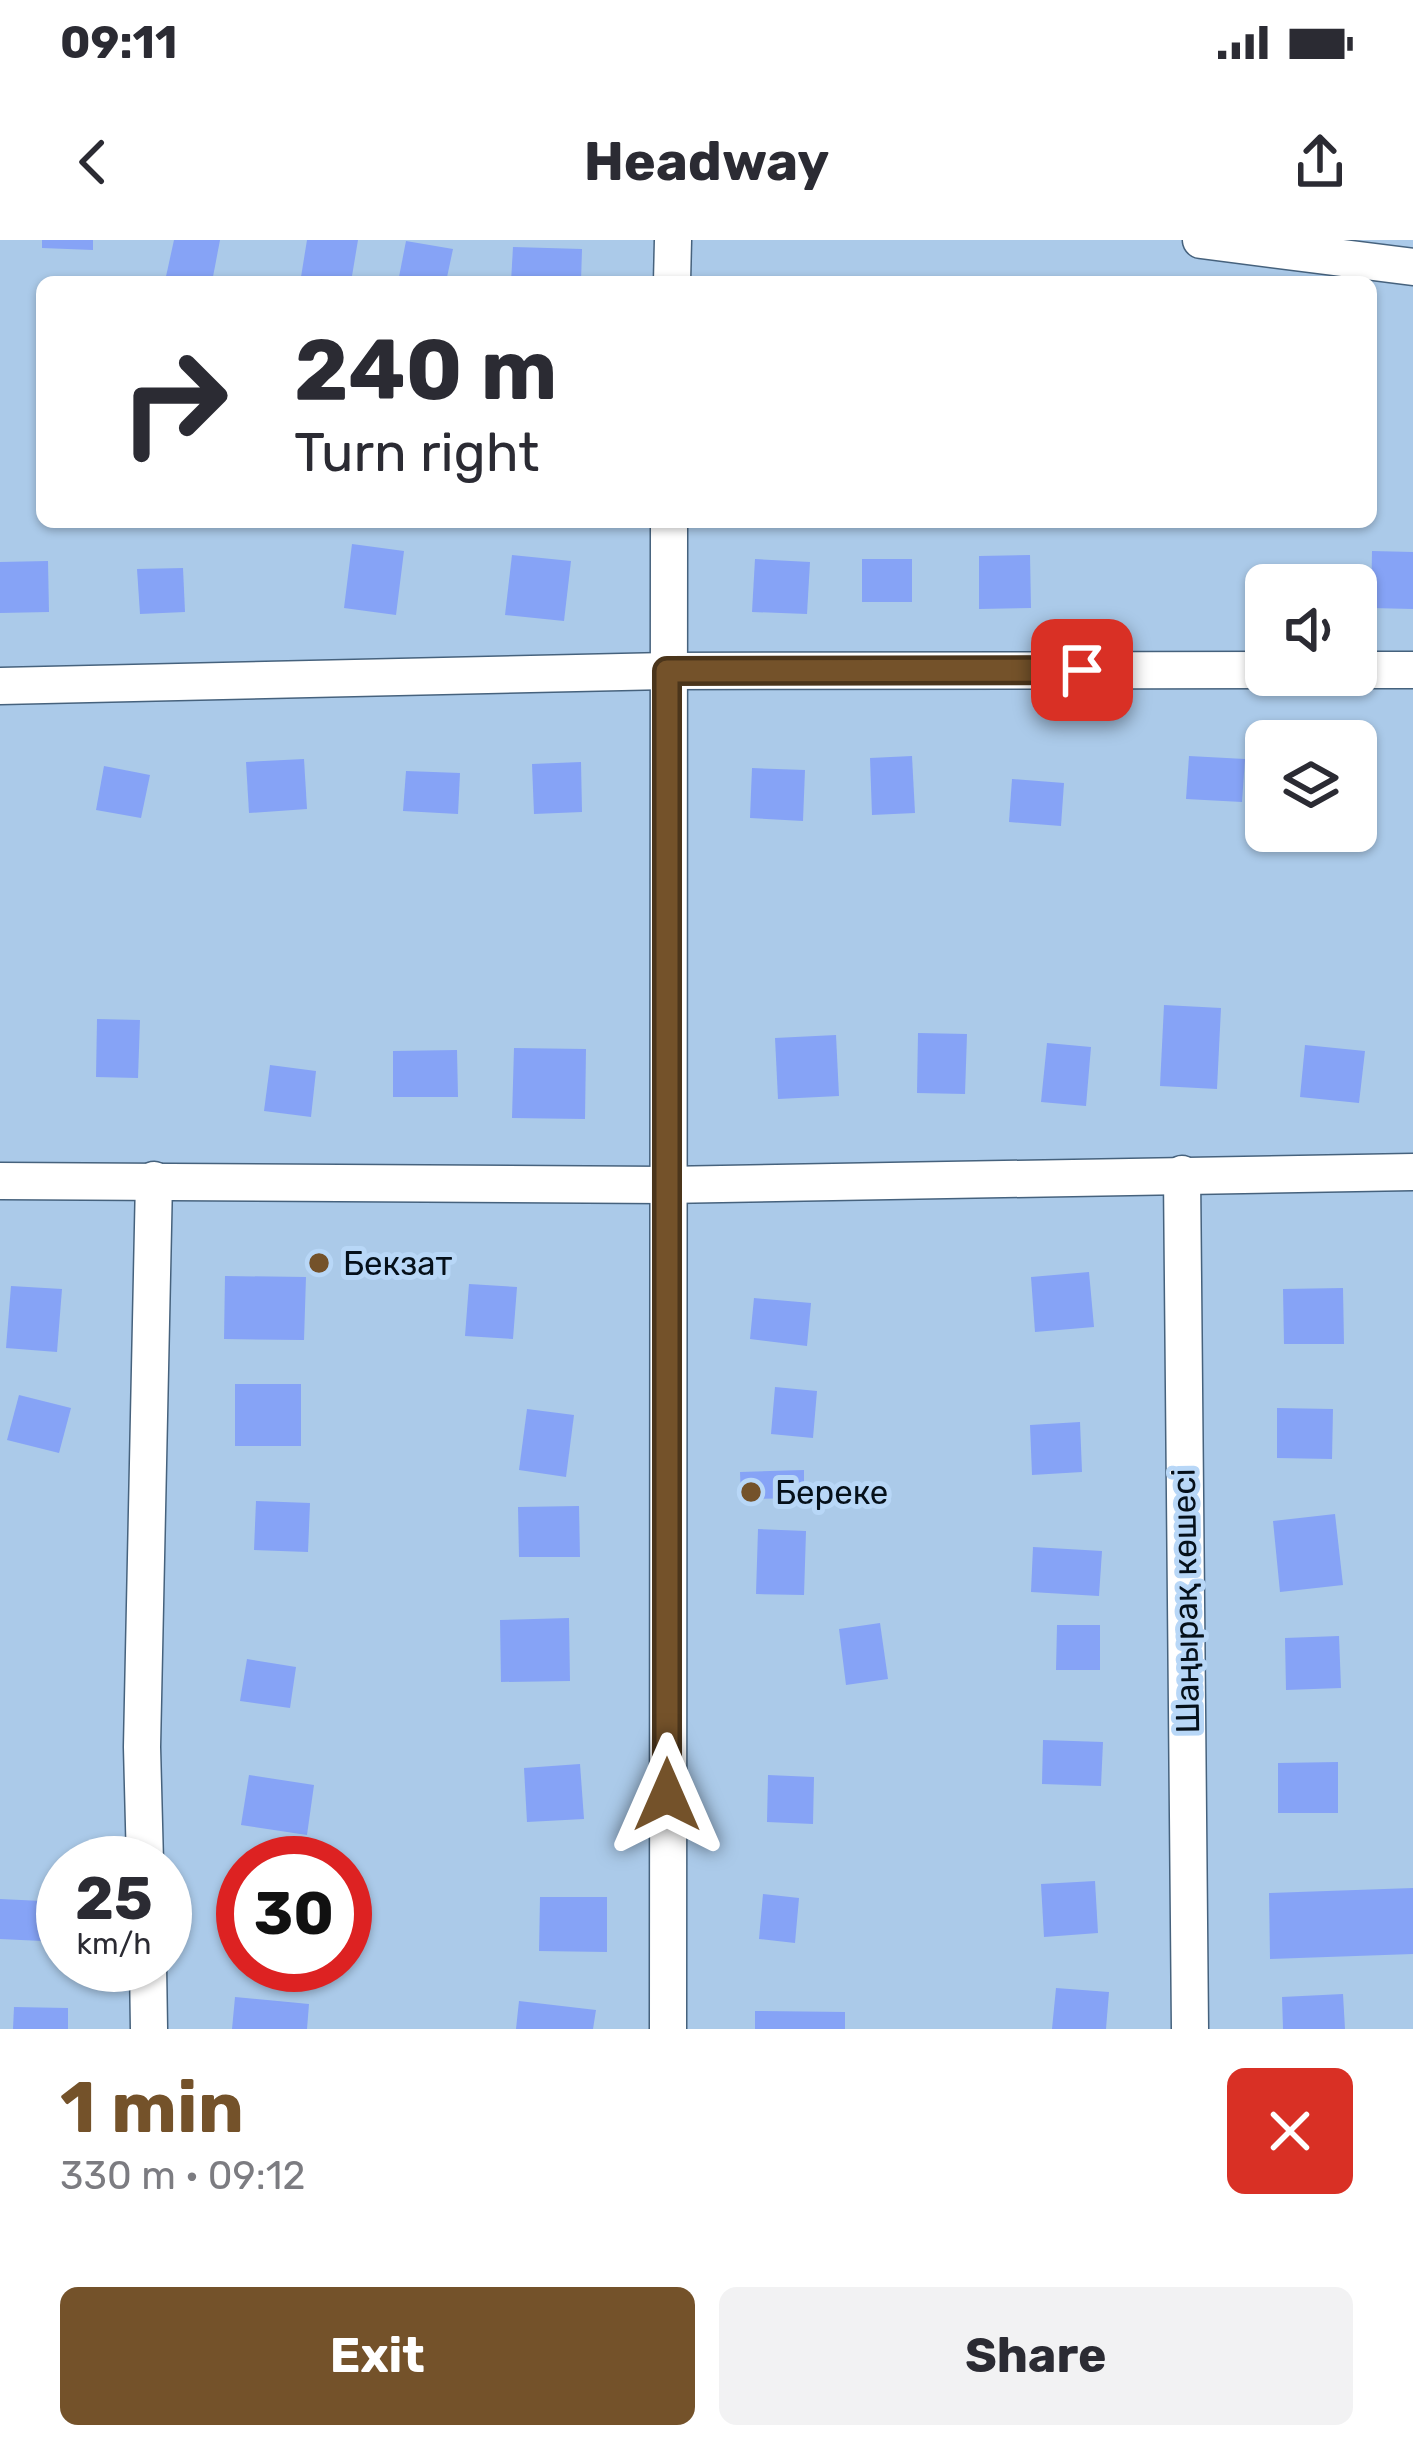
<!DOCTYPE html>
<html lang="en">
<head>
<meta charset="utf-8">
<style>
  :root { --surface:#fff; --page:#f2f2f3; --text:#2b2b33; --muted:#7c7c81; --accent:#74522a }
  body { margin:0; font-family:Rubik,sans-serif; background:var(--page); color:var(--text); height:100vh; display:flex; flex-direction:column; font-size:45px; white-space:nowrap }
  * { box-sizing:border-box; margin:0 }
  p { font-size:39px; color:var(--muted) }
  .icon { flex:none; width:66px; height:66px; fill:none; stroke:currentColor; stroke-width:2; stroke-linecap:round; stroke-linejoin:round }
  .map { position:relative; height:1789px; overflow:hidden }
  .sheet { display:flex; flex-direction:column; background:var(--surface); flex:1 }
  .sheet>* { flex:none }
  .guide { position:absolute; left:36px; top:36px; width:1341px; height:252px; border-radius:18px; box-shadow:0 3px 9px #0004; background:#fff; color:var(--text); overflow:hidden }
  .fabs { position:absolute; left:1245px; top:324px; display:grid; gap:24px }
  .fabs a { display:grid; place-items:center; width:132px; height:132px; border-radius:18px; background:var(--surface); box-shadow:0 3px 9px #0004; font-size:60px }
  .speed { position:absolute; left:36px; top:1596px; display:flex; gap:24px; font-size:60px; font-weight:700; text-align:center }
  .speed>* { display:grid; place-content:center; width:156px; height:156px; border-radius:50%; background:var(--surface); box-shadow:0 3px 9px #0004; line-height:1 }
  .speed small { font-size:30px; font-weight:400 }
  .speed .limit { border:18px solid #d22; background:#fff; color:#111 }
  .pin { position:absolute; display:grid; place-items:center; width:102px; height:102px; color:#fff; margin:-51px; border-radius:24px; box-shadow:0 6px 18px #0006 }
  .me { position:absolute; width:132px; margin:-66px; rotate:0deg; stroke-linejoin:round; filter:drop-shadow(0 0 9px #0008) }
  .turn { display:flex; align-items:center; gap:42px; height:252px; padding:0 60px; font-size:54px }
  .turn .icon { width:156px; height:156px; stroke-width:2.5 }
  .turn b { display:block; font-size:84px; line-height:102px }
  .round { display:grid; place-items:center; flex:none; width:126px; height:126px; border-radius:18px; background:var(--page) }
  .summary { display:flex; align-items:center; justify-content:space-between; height:204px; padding:0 60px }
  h1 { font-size:72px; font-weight:700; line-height:90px; color:var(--accent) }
  .action { display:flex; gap:24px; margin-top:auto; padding:24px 60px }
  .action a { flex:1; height:138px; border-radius:18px; background:var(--accent); color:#fff; font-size:48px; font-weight:700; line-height:138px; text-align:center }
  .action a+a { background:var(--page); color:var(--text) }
  .status { display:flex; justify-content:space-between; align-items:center; height:84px; padding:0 60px; background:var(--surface); direction:ltr }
  .status svg { height:33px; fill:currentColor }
  header { display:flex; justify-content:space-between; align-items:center; height:156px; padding:0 60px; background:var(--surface); font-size:54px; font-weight:700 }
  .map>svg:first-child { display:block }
  .building { fill:#86a3f6 }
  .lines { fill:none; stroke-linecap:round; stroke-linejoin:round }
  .minor-casing { stroke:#46627d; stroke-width:39 }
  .minor { stroke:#fff; stroke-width:36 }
  .route-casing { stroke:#4b351b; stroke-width:30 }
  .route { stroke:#74522a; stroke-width:21 }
  .poi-dot { fill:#74522a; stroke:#b8d7f7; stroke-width:4.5 }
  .labels { text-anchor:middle; stroke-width:10; stroke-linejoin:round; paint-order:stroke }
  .poi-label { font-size:33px; fill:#05101a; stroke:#b8d7f7; text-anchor:start }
  .street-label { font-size:33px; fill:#05101a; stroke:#b8d7f7 }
</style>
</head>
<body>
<div class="status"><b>09:11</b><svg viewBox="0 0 49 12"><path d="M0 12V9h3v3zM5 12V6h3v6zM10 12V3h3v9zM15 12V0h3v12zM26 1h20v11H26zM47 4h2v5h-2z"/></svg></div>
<header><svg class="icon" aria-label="back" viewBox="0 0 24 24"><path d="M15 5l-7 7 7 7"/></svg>Headway<svg class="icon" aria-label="share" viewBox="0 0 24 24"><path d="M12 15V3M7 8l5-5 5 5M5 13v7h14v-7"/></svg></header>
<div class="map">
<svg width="1413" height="1789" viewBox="0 0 1413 1789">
  <rect width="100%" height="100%" fill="#abcae9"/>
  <g class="building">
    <path d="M42,0H93V10L42,8Z"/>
    <path d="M174,0H220L212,42L165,41Z"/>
    <path d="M307,0H358L351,42L301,37Z"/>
    <path d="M406,1L453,9L446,42H398Z"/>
    <path d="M513,7L582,9L581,42H511Z"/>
    <path d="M352,304L404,311L396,375L344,368Z"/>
    <path d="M1372,311L1413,312V369L1371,368Z"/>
    <path d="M512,315L571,321L564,381L505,375Z"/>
    <path d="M1030,315L1031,368L979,369V316Z"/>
    <path d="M755,319L810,322L807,374L752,372Z"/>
    <rect x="862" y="319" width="50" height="43"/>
    <path d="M48,321L49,372L0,373V322Z"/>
    <path d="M183,328L185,372L140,374L137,329Z"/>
    <path d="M912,516L915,573L872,575L870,518Z"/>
    <path d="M1189,516L1245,519L1242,562L1186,559Z"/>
    <path d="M304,519L307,569L249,573L246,522Z"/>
    <path d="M581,522L582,572L534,574L532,524Z"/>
    <path d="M104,526L150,535L141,578L96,570Z"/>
    <path d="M752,528L805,530L803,581L750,578Z"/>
    <path d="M406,531L460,533L458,574L403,571Z"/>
    <path d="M1012,539L1064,543L1061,586L1009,582Z"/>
    <path d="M1164,765L1221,768L1217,849L1160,846Z"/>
    <path d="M97,779L140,780L138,838L96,837Z"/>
    <path d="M918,793L967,794L965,854L917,853Z"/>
    <path d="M836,795L839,856L778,859L775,798Z"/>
    <path d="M1047,803L1091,807L1086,866L1041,862Z"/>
    <path d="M1305,805L1365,811L1359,863L1300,857Z"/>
    <path d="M514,808L586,809L585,879L512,878Z"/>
    <path d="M457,810L458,857H393V811Z"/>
    <path d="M270,825L316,831L311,877L264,871Z"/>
    <path d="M1089,1032L1094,1087L1035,1092L1031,1037Z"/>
    <path d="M225,1036L306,1037L304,1100L224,1099Z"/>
    <path d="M469,1044L517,1047L513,1099L465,1096Z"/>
    <path d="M11,1046L62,1049L57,1112L6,1108Z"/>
    <path d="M1343,1048L1344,1104H1284L1283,1049Z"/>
    <path d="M754,1058L811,1063L807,1106L750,1099Z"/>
    <rect x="235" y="1144" width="66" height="62"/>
    <path d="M775,1147L817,1151L813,1198L771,1194Z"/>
    <path d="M19,1155L71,1168L59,1213L7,1200Z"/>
    <path d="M1277,1168L1333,1169L1332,1219L1277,1218Z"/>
    <path d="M527,1169L574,1175L566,1237L519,1230Z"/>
    <path d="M1080,1182L1082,1232L1032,1235L1030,1185Z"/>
    <path d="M804,1230V1258L741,1259L740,1232Z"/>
    <path d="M256,1261L310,1263L308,1312L254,1310Z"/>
    <path d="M579,1266L580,1317H519L518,1267Z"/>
    <path d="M1335,1274L1343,1345L1280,1352L1273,1281Z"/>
    <path d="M758,1289L806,1291L804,1355L756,1354Z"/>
    <path d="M1033,1307L1102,1311L1099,1356L1031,1352Z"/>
    <path d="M569,1378L570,1441L501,1442L500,1380Z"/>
    <path d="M880,1383L888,1439L846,1445L839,1389Z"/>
    <path d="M1057,1385H1100V1430H1056Z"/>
    <path d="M1339,1396L1341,1448L1286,1450L1285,1398Z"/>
    <path d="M247,1419L296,1427L290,1468L240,1461Z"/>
    <path d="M1043,1500L1103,1502L1101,1546L1042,1544Z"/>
    <path d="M1338,1522V1573H1278V1523Z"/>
    <path d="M580,1524L584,1579L527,1582L524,1528Z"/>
    <path d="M249,1535L314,1545L307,1595L241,1585Z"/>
    <path d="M768,1535L814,1537L813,1584L767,1582Z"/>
    <path d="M1095,1641L1098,1693L1044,1697L1041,1644Z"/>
    <path d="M238,1646L243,1647V1693H233Z"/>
    <path d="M1413,1648V1714L1270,1719L1269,1653Z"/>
    <path d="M763,1654L799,1658L795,1703L759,1699Z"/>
    <path d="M540,1657H607V1712L539,1711Z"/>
    <path d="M0,1659L63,1662V1702L0,1699Z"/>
    <path d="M1056,1748L1109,1752L1106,1789H1052Z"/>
    <path d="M1343,1754L1345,1789H1283L1282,1757Z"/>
    <path d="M235,1757L309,1764L307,1789H232Z"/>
    <path d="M519,1761L596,1770L593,1789H516Z"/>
    <path d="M14,1767L68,1768V1789H13Z"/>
    <path d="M755,1771L845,1772V1789H755Z"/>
  </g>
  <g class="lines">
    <defs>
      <g id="minor">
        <path d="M1201,0L1413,27"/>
        <path d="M672,42L673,0"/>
        <path d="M1356,430H1413"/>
        <path d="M0,446L667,431L1266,430"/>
        <path d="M1182,934L1190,1789"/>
        <path d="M0,941L665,945L1413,932"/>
        <path d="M145,1623L142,1507L154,940"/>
        <path d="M148,1725L149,1789"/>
        <path d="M668,1789L669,282"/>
      </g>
    </defs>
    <use href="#minor" class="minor-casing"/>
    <use href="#minor" class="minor"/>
  </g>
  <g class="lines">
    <defs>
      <path id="route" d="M667,1555V431L1082,430"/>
    </defs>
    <use href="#route" class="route-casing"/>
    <use href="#route" class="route"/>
  </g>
  <g class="poi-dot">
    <circle cx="319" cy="1023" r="12"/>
    <circle cx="751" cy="1252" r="12"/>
  </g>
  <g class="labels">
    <g class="poi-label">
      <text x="343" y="1035">Бекзат</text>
      <text x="775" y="1264">Береке</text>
    </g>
    <g class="street-label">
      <text transform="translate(1185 1361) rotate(-91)" y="12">Шаңырақ көшесі</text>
    </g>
  </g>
</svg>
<div class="fabs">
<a><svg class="icon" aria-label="sound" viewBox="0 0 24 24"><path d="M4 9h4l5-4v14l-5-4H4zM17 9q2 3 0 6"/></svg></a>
<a><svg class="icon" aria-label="layers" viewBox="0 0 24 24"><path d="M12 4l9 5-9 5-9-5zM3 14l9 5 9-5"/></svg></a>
</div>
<div class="speed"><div>25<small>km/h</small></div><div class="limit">30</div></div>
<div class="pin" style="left:1082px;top:430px;background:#d93025"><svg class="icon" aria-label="arrive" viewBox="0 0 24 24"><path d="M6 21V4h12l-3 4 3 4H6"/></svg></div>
<svg class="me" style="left:667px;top:1555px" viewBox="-20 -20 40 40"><path d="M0-17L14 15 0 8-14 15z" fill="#74522a" stroke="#fff" stroke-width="4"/></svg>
<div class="guide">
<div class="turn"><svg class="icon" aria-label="right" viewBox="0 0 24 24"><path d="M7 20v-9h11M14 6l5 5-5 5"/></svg><div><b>240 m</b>Turn right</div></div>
</div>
</div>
<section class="sheet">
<div class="summary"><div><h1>1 min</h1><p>330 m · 09:12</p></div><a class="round" style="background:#d93025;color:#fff"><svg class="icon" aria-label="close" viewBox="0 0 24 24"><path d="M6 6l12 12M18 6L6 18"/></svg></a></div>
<div class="action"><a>Exit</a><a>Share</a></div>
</section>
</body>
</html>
